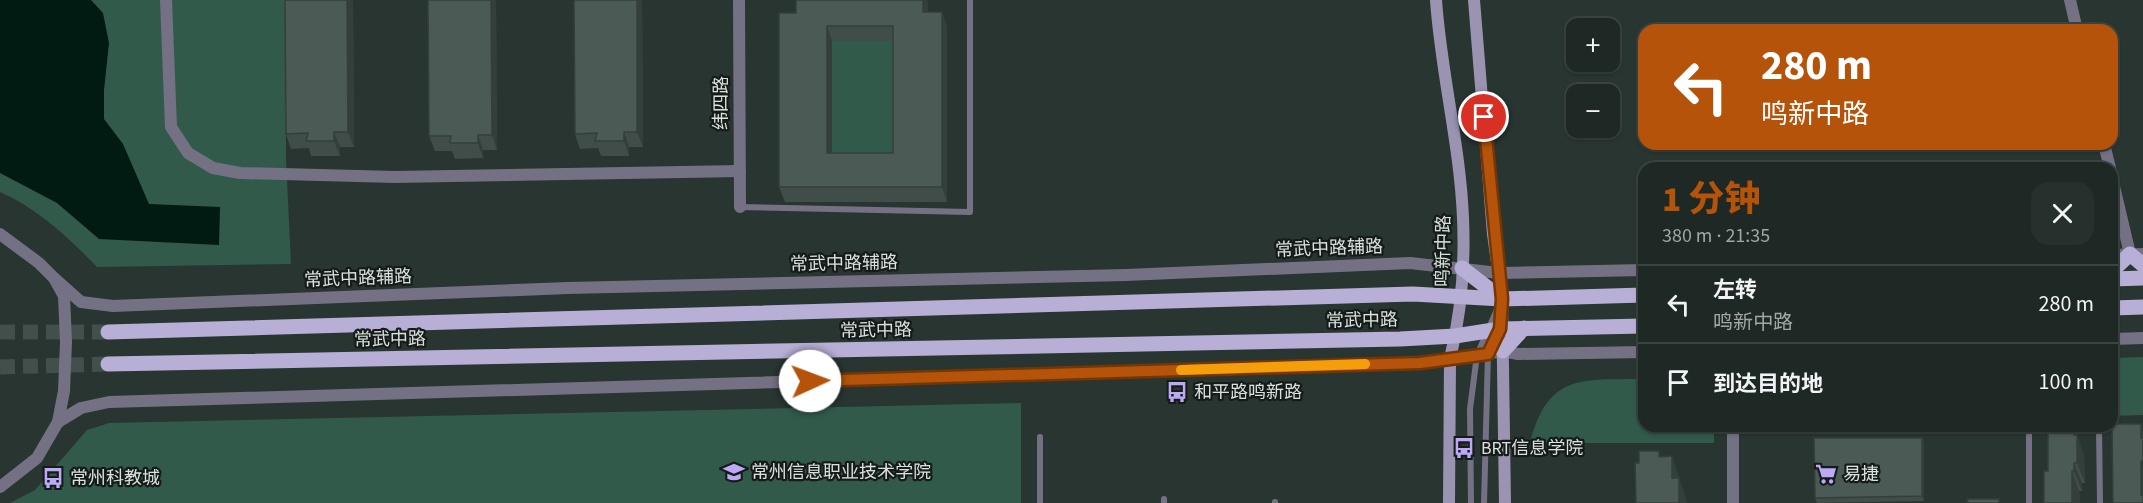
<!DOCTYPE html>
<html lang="zh">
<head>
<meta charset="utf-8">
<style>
  :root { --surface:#1e2824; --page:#26302c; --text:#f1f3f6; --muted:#a1a6a6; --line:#3c4441; --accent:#b45309 }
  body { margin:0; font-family:"Source Sans 3","Noto Sans SC",sans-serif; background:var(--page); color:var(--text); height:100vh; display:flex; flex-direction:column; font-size:22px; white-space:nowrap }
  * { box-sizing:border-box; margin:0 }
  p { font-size:20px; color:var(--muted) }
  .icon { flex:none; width:33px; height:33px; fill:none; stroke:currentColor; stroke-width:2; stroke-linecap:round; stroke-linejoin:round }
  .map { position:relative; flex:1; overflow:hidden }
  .side { position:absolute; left:1638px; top:162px; width:480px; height:270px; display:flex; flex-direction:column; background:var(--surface); border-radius:18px; box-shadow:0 2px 4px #0004,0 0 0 2px var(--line) }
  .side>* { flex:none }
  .guide { position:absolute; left:1638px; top:24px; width:480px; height:126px; border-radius:18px; box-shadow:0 2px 4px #0004,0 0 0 2px var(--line); background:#b45309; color:#fff; overflow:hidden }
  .controls { position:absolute; left:1566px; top:18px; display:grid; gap:12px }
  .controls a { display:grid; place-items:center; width:54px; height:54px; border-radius:12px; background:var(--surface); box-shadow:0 2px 4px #0004,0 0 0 2px var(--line); font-size:30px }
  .pin { position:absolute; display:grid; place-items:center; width:51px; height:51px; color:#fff; margin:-26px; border:3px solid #fff; border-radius:50%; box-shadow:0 2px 6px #0007 }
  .me { position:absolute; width:66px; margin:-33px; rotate:88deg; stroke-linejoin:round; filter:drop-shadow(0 0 4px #0008) }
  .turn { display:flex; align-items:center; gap:21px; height:126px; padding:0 24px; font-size:27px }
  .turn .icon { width:78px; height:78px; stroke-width:2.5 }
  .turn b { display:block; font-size:42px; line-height:51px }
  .round { display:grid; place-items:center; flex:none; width:63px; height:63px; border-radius:18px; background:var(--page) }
  .overview { display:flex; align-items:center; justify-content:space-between; height:102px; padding:0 24px }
  h1 { font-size:36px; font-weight:800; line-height:45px; color:var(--accent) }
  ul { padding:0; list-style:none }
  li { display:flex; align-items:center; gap:18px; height:78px; padding:0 24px; border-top:2px solid var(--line) }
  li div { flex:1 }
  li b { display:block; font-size:22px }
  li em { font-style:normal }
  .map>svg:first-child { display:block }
  .green { fill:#315a4b }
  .water { fill:#011b12 }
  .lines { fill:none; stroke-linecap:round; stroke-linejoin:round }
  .primary-tunnel { stroke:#434f4a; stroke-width:15; stroke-dasharray:15 8; stroke-linecap:butt }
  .service { stroke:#757184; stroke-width:6 }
  .minor { stroke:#757184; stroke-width:12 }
  .tertiary { stroke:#757184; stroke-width:12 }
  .secondary { stroke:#9a94b2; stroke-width:12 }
  .primary { stroke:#b7afd6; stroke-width:15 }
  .wall { fill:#404d48; fill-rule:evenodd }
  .shaded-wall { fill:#343f3b }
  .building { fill:#4b5a54; stroke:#343f3b; stroke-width:1.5; fill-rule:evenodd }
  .route-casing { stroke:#753606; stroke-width:15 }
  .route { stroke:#b45309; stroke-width:10 }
  .slow { stroke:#f59e0b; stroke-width:10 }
  .labels { text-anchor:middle; stroke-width:4.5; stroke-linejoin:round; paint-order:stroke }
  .street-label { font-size:18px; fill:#d9e1dd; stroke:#151b19 }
  .poi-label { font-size:18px; fill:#d9e1dd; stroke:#151b19; text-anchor:start }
</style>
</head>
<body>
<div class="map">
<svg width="2143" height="503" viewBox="0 0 2143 503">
  <rect width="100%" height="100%" fill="#283530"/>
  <g class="green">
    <path d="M0,0H286V159L291,264L97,267C69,238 37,208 0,192Z"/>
    <rect x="832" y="41" width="67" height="127"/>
    <path d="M2143,357V415L2112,416V358Z"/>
    <path d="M1644,379V426H1714V443H1530C1548,372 1583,380 1644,379Z"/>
    <path d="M1021,403V503H10L35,490L87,430L109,423Z"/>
  </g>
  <path class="water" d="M0,0H91L103,13L109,43L104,90V119L123,144L149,204L220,207L219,245L99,239L57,203L0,173Z"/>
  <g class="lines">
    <g class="primary-tunnel">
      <path d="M0,332H108"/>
      <path d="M0,367L108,364"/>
    </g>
    <g class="service">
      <path d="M740,207L970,212V0"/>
      <path d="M1841,426H1857"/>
      <path d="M2099,426L2100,503"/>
      <path d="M2068,427L2105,426"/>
      <path d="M1040,503V437"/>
      <path d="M1164,503V499"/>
      <path d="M1275,503V502"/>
      <path d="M1471,503L1470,409L1477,355L1499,305"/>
      <path d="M1484,503L1488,354L1499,332"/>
      <path d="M2029,503V427H2055"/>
    </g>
    <g class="minor">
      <path d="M166,0L171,127L188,153L213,168L240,173L395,177L740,171"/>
      <path d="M2070,0L2077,30"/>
      <path d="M2104,144L2110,168"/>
      <path d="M2112,178L2130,254"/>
      <path d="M1733,426V503"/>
    </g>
    <g class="tertiary">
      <path d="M739,0L740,207"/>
      <path d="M0,234L39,263L54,278L64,296L66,342L64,391L58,422L37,458L0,487"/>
      <path d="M2112,255L2143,254"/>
      <path d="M54,278L81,302L113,306L568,288L1126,275L1410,263L1499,273L1644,270"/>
      <path d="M2112,339L2143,338"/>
      <path d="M58,422L81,408L109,402L1420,363L1503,351L1518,354L1644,352"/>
    </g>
    <g class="secondary">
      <path d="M1436,0C1441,73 1460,145 1463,218C1465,264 1461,314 1450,359L1449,503"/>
      <path d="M1474,0L1493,234L1502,299L1505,503"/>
    </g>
    <g class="primary">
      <path d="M1462,268L1502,299"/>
      <path d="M2112,271L2130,254L2143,265"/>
      <path d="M2112,279L2143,278"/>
      <path d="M2112,308L2143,307"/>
      <path d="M108,332L1413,294L1502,299L1644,295"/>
      <path d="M1503,351L1524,328"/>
      <path d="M108,364L1400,339L1455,336L1500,329L1644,326"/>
    </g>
  </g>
  <g class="wall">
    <path d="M353,0L354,147H340V156H311L309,148L291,149L286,134Z"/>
    <path d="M496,0L497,150H483V158L455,159L452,151H435L429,136Z"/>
    <path d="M642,0L643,147H629V156H601L598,148L580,149L575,134Z"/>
    <path d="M928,3V12H942L947,27V202H785L779,187L796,13ZM832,41H893V153H832Z"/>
    <path d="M2074,426L2084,455L2085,483H2082V491H2079L2080,503H2044Z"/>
    <path d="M1922,438L1924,444V501L1817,503L1815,498Z"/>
  </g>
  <g class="shaded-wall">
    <path d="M347,0H353L354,147L348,132Z"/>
    <path d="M491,0H496L497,150L492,135Z"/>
    <path d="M637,0H642L643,147L637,132Z"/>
    <path d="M923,0H927L928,3V27L923,12Z"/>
    <path d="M942,12L947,27V202L942,187Z"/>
    <path d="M827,26L832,41V168L827,153Z"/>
    <path d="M334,132L340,147V156L334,141Z"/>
    <path d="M624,132L629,147V156L624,141Z"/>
    <path d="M478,135L483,150V158L478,143Z"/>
    <path d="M2141,424L2143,431V444L2141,438Z"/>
    <path d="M2074,426L2084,455L2085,483L2077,463L2074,435Z"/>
    <path d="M1922,438L1924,444V501L1922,496Z"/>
    <path d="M1672,456L1686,498L1687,503H1679L1672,478Z"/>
    <path d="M2141,461L2143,468V501L2141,495Z"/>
    <path d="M2074,463L2082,483V491L2074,471Z"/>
    <path d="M2072,471L2079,491L2080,503H2072Z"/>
  </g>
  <g class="building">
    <path d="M285,0H347L348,132H334V141H306L308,133L286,134Z"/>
    <path d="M428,0H491L492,135H478V143H450L451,136H429Z"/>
    <path d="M574,0H637V132H624V141H595L597,133L575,134Z"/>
    <path d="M796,0H923V12H942V187H779V13H796ZM827,26H893V153H827Z"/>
    <path d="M2112,424H2141V438H2143V461H2141V495H2143V503H2113Z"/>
    <path d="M2048,426H2074V435H2077V463H2074V471H2072V503H2044V471H2048Z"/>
    <path d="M1814,438H1922V496L1815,498Z"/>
    <path d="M1639,451H1659V457L1672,456V478H1679V503H1636L1635,463H1639Z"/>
    <path d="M1967,499H1999V503H1968Z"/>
  </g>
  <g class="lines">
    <defs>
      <path id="route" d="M810,381L1420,363L1488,354L1500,329L1502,299L1484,117"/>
    </defs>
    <use href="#route" class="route-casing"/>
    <use href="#route" class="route"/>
    <path class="slow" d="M1181,370L1365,364"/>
  </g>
  <defs>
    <symbol id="bus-bare" viewBox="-9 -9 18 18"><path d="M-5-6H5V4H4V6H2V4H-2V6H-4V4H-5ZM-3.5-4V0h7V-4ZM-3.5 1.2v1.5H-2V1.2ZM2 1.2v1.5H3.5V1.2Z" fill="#bcaaf6" stroke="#151b19" stroke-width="2.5" paint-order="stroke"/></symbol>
    <symbol id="university-bare" viewBox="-9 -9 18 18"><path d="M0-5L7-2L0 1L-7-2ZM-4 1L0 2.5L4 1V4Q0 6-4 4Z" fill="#bcaaf6" stroke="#151b19" stroke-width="2.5" paint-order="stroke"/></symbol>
    <symbol id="supermarket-bare" viewBox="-9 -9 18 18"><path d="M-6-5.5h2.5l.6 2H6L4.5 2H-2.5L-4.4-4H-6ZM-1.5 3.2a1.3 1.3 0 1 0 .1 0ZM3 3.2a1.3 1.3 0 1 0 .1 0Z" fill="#bcaaf6" stroke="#151b19" stroke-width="2.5" paint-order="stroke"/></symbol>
  </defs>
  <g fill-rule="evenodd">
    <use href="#bus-bare" x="1162" y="377" width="30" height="30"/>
    <use href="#bus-bare" x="1449" y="433" width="30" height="30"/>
    <use href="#university-bare" x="719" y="457" width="30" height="30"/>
    <use href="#supermarket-bare" x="1811" y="459" width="30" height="30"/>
    <use href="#bus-bare" x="38" y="463" width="30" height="30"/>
  </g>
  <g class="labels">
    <g class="street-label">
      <text transform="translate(721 103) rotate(-90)" y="6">纬四路</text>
      <text transform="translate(1329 248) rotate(-2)" y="6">常武中路辅路</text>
      <text transform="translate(1443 251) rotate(-89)" y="6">鸣新中路</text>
      <text transform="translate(844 263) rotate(-1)" y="6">常武中路辅路</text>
      <text transform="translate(358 278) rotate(-2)" y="6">常武中路辅路</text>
      <text transform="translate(1362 320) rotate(-1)" y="6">常武中路</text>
      <text transform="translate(876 330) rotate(-1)" y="6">常武中路</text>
      <text transform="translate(390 339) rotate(-1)" y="6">常武中路</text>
    </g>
    <g class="poi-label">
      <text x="1194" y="398">和平路鸣新路</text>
      <text x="1481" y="454">BRT信息学院</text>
      <text x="751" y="478">常州信息职业技术学院</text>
      <text x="1843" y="480">易捷</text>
      <text x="70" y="484">常州科教城</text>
    </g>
  </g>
</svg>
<div class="controls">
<a>+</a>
<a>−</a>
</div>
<div class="pin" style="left:1484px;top:117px;background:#d93025"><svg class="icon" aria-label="arrive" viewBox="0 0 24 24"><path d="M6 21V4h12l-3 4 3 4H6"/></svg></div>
<svg class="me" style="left:810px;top:381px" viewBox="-20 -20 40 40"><circle r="19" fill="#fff"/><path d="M0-13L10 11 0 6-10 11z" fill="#b45309"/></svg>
<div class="guide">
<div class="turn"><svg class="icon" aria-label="left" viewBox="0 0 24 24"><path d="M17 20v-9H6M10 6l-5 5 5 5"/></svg><div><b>280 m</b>鸣新中路</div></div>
</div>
<section class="side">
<div class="overview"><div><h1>1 分钟</h1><p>380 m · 21:35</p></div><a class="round"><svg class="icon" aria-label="close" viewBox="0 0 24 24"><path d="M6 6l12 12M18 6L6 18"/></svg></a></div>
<ul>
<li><svg class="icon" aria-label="left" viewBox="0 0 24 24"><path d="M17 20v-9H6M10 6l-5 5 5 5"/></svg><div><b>左转</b><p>鸣新中路</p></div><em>280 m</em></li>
<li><svg class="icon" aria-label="arrive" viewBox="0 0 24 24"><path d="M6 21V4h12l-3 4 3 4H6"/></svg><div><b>到达目的地</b></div><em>100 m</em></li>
</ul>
</section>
</div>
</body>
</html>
